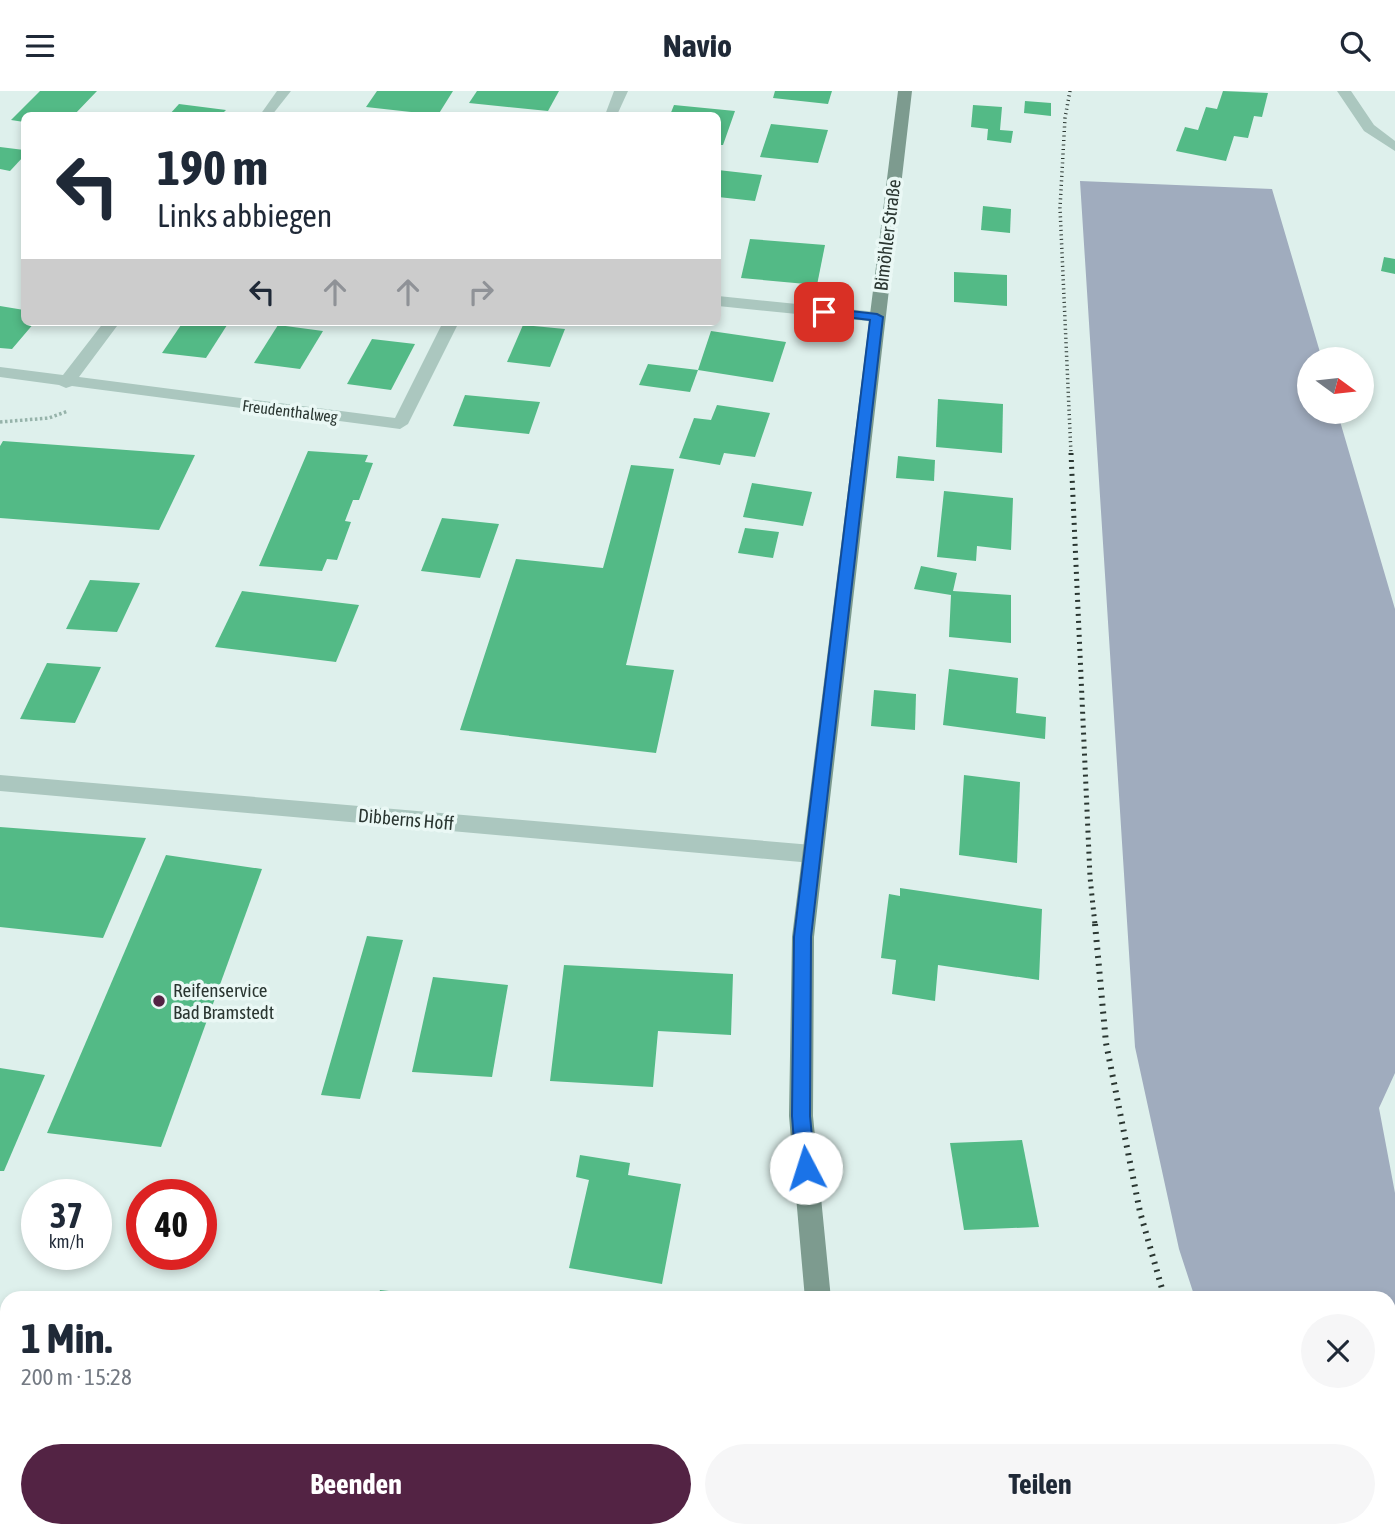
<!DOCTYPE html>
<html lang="de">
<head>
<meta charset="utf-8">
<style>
  :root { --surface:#fff; --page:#f6f6f7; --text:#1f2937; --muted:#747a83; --accent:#532344 }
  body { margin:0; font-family:"Asap Condensed",sans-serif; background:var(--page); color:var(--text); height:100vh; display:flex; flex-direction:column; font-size:26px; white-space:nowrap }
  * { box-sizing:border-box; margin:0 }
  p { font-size:23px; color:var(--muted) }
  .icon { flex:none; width:38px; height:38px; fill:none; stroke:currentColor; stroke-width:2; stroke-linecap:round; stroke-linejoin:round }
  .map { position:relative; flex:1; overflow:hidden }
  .details { position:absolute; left:0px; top:1200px; width:1396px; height:247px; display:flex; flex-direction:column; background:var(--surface); border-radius:21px 21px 0 0; box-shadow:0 4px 10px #0003 }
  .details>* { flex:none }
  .top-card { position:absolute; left:21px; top:21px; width:700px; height:214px; border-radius:10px; box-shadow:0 4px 10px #0003; background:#fff; color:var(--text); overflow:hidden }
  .needle { width:46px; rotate:105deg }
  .fabs { position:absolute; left:1297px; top:256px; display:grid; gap:14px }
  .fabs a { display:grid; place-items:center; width:77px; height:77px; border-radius:50%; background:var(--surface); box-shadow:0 4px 10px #0003; font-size:35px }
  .speed { position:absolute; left:21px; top:1088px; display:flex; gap:14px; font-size:35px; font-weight:700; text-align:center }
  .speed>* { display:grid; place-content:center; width:91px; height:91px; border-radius:50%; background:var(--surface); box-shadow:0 4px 10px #0003; line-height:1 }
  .speed small { font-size:18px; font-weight:400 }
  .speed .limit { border:10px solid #d22; background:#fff; color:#111 }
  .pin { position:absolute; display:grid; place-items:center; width:60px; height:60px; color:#fff; margin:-30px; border-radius:14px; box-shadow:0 4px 10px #0006 }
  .me { position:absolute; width:77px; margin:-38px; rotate:355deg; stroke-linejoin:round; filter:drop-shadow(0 0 5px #0008) }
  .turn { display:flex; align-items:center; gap:24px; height:147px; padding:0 21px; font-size:32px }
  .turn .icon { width:91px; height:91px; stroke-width:2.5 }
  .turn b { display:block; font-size:49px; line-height:60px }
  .lanes { display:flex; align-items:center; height:66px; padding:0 21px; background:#0003; justify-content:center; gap:35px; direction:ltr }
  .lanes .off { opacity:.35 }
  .round { display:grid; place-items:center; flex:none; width:74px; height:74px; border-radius:37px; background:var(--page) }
  .head { display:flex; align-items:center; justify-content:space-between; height:119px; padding:0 21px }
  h1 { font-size:42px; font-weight:700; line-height:52px }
  .button { display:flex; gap:14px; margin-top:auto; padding:14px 21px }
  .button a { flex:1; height:80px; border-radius:42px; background:var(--accent); color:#fff; font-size:28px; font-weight:700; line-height:80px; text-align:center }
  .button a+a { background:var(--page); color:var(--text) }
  header { display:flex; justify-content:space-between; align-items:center; height:91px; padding:0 21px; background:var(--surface); font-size:32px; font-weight:700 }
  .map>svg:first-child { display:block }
  .green { fill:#a0acbe }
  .building { fill:#53ba86 }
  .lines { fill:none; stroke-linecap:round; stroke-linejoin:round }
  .path { stroke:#96b3aa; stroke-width:3.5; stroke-dasharray:2.5 2.5; stroke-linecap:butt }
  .lane { fill:#abc7bf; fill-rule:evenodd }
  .street { fill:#abc7bf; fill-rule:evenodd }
  .secondary { fill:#7d9b8f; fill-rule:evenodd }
  .rail-far2 { stroke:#2a3631; stroke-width:3.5; stroke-dasharray:1 3.5; stroke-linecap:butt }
  .rail-far1 { stroke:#2a3631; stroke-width:5; stroke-dasharray:2 5; stroke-linecap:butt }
  .rail { stroke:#2a3631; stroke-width:6; stroke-dasharray:2 6; stroke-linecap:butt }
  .route { fill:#1a73e8; stroke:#114b97; stroke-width:2 }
  .poi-dot { fill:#532344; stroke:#eaf8f5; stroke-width:2.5 }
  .labels { text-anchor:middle; stroke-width:7; stroke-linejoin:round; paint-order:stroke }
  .far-street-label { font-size:16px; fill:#2a3631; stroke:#eaf8f5 }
  .street-label { font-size:19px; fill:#2a3631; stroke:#eaf8f5 }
  .poi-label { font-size:19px; fill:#2a3631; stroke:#eaf8f5; text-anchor:start }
</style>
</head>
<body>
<header><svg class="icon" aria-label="menu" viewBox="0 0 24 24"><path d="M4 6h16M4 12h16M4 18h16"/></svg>Navio<svg class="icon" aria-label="search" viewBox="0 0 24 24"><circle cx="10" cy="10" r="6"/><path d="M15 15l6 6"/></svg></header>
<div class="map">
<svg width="1395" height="1446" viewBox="0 0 1395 1446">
  <rect width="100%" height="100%" fill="#def0ec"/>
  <g class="green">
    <path d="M1080,90L1272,98L1322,268H1309V320H1337L1395,518V982L1379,1017L1395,1102V1446H1270L1268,1440H1390V1208L1195,1207L1179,1158L1135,956Z"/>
    <path d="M0,1430L7,1431V1440H88L137,1446H0Z"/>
  </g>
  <g class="building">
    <path d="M40,0H97L74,24H24V31L11,29Z"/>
    <path d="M377,0H453L438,24L366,16Z"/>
    <path d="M477,0H559L548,20L469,12Z"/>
    <path d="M775,0H832L828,13L773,7Z"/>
    <path d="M1223,0L1268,2L1262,26L1254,25L1248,47L1234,45L1226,70L1176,60L1185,36L1198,39L1206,16L1217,18Z"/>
    <path d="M1025,10L1051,12V25L1024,22Z"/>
    <path d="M179,13L226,19L221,24H169Z"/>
    <path d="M674,14L735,20L723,54H718V24H670Z"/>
    <path d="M973,14L1002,16L1000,39L1013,40L1011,52L987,49L988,38L971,36Z"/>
    <path d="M771,33L828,39L818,72L760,66Z"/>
    <path d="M0,56L24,59V65L10,80L0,78Z"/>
    <path d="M718,79L762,84L755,110L718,106Z"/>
    <path d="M983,115L1011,118L1010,142L981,139Z"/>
    <path d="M750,148L825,154L817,194L741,187Z"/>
    <path d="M1384,166L1395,168V183L1381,180Z"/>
    <path d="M954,181L1007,184V215L954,211Z"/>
    <path d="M0,215L24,219V231H35L12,258L0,257Z"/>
    <path d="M183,231H229L206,267L162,262Z"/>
    <path d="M278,234L323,240L300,278L254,272Z"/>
    <path d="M523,234L565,238L550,276L507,271Z"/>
    <path d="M711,240L786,251L773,291L698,279Z"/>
    <path d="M372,248L415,253L391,299L347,293Z"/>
    <path d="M648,273L698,279L690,301L639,294Z"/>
    <path d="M465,304L540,311L529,343L453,335Z"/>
    <path d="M938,308L1003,313L1002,362L936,356Z"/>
    <path d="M717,314L770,322L755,366L724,362L720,374L679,367L694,327L711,329Z"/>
    <path d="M3,350L195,364L159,439L0,427V355Z"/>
    <path d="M308,360L368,364L365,371L373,372L359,409H353L345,430L351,431L337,469L327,468L322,480L259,475Z"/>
    <path d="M898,365L935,369L934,390L896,387Z"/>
    <path d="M631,374L674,378L626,574L674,579L656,662L460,639L516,468L603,477Z"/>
    <path d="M752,392L812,401L803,435L743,426Z"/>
    <path d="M944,400L1013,407L1011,459L977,455L976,470L937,466Z"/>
    <path d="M442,427L499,433L480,487L421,480Z"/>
    <path d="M745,437L779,441L773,467L738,462Z"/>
    <path d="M921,475L957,482L953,500L1011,504V552L949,546L951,504L914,498Z"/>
    <path d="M90,489L140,492L117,541L66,538Z"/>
    <path d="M242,500L359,514L336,571L215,556Z"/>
    <path d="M47,572L101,576L75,632L20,628Z"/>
    <path d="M949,578L1018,587L1016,622L1046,626L1045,648L943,634Z"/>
    <path d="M874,599L916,603L915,639L871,635Z"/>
    <path d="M964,684L1020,691L1017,772L959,764Z"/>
    <path d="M0,736L146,747L103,847L0,836Z"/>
    <path d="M166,764L262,778L161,1056L47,1042Z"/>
    <path d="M900,797L1042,818L1039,889L938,874L935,910L892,903L896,869L881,867L889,803L900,805Z"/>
    <path d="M367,845L403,849L360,1008L321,1004Z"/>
    <path d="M564,874L733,883L731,944L658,940L653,996L550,990Z"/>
    <path d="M433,886L508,894L492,986L412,981Z"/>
    <path d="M0,977L45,984L4,1080H0Z"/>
    <path d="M1022,1049L1039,1136L964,1139L950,1052Z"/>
    <path d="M580,1064L630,1072L628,1084L681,1093L662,1193L569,1177L589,1089L576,1086Z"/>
    <path d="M380,1199L443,1206V1208H377Z"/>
    <path d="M319,1202V1208H243L244,1204Z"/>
    <path d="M1056,1440H1142L1143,1446H1057Z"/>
  </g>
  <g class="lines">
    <path class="path" d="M0,331L49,327L68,320"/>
    <g class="lane">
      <path d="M718,205L877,221L885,226L877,231L718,215Z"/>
      <rect x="0" y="1348" width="7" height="28"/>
    </g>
    <g class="street">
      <path d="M277,0H291L272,24H260Z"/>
      <path d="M614,0H628L617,24H605Z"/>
      <path d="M1337,0H1351L1374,34L1395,50V60L1364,40Z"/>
      <path d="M104,231H120L79,286L395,327L443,231H459L408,333L400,338L72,295L66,297L59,294L0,286V276L63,284Z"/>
      <path d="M0,684L812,754L820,757L823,763L820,769L812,772L0,700Z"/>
    </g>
    <g class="secondary">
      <path d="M898,0H912L814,846L813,1025L831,1208H805L789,1025L792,846Z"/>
      <path d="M825,1440H853L854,1446H826Z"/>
    </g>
    <path class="rail-far2" d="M1070,0L1065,27L1060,117L1071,363"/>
    <path class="rail-far1" d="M1071,362L1090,786L1095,834"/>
    <g class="rail">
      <path d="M1095,833L1106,952L1140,1121L1165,1208"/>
      <path d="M1236,1440L1238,1446"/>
    </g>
  </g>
  <path class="route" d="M824,217L877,223L883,226L811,846L810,1025L815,1077L813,1084L806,1086L799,1084L796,1077L792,1025L794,846L870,229L819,223V218Z"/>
  <circle class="poi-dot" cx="159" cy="910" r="7"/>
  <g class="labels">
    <g class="far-street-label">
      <text transform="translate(290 320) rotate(7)" y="6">Freudenthalweg</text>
    </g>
    <g class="street-label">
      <text transform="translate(887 144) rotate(-83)" y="7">Bimöhler Straße</text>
      <text transform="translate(406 728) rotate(5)" y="7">Dibberns Hoff</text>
    </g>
    <g class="poi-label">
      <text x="173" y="906">Reifenservice<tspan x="173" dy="22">Bad Bramstedt</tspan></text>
    </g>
  </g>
</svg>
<div class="fabs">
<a><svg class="needle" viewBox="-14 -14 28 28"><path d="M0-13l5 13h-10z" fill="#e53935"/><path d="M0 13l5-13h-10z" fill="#747a83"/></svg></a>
</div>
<div class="speed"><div>37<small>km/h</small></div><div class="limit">40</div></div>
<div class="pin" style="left:824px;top:221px;background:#d93025"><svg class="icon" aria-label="arrive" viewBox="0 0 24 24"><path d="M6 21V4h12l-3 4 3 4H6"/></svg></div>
<svg class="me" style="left:806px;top:1077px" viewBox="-20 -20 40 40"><circle r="19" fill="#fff"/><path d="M0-13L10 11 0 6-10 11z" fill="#1a73e8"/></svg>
<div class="top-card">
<div class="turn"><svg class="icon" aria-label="left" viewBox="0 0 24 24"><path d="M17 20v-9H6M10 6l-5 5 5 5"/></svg><div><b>190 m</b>Links abbiegen</div></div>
<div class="lanes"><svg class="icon" aria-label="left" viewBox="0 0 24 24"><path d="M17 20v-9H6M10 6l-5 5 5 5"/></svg><svg class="icon off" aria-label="ahead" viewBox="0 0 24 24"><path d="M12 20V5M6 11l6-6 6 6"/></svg><svg class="icon off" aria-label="ahead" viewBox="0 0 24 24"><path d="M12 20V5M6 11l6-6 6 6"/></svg><svg class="icon off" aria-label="right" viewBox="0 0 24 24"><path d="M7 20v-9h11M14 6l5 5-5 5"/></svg></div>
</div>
<section class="details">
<div class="head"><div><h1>1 Min.</h1><p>200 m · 15:28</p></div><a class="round"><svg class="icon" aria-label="close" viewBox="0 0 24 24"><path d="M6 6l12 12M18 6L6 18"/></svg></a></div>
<div class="button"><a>Beenden</a><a>Teilen</a></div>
</section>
</div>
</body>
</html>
